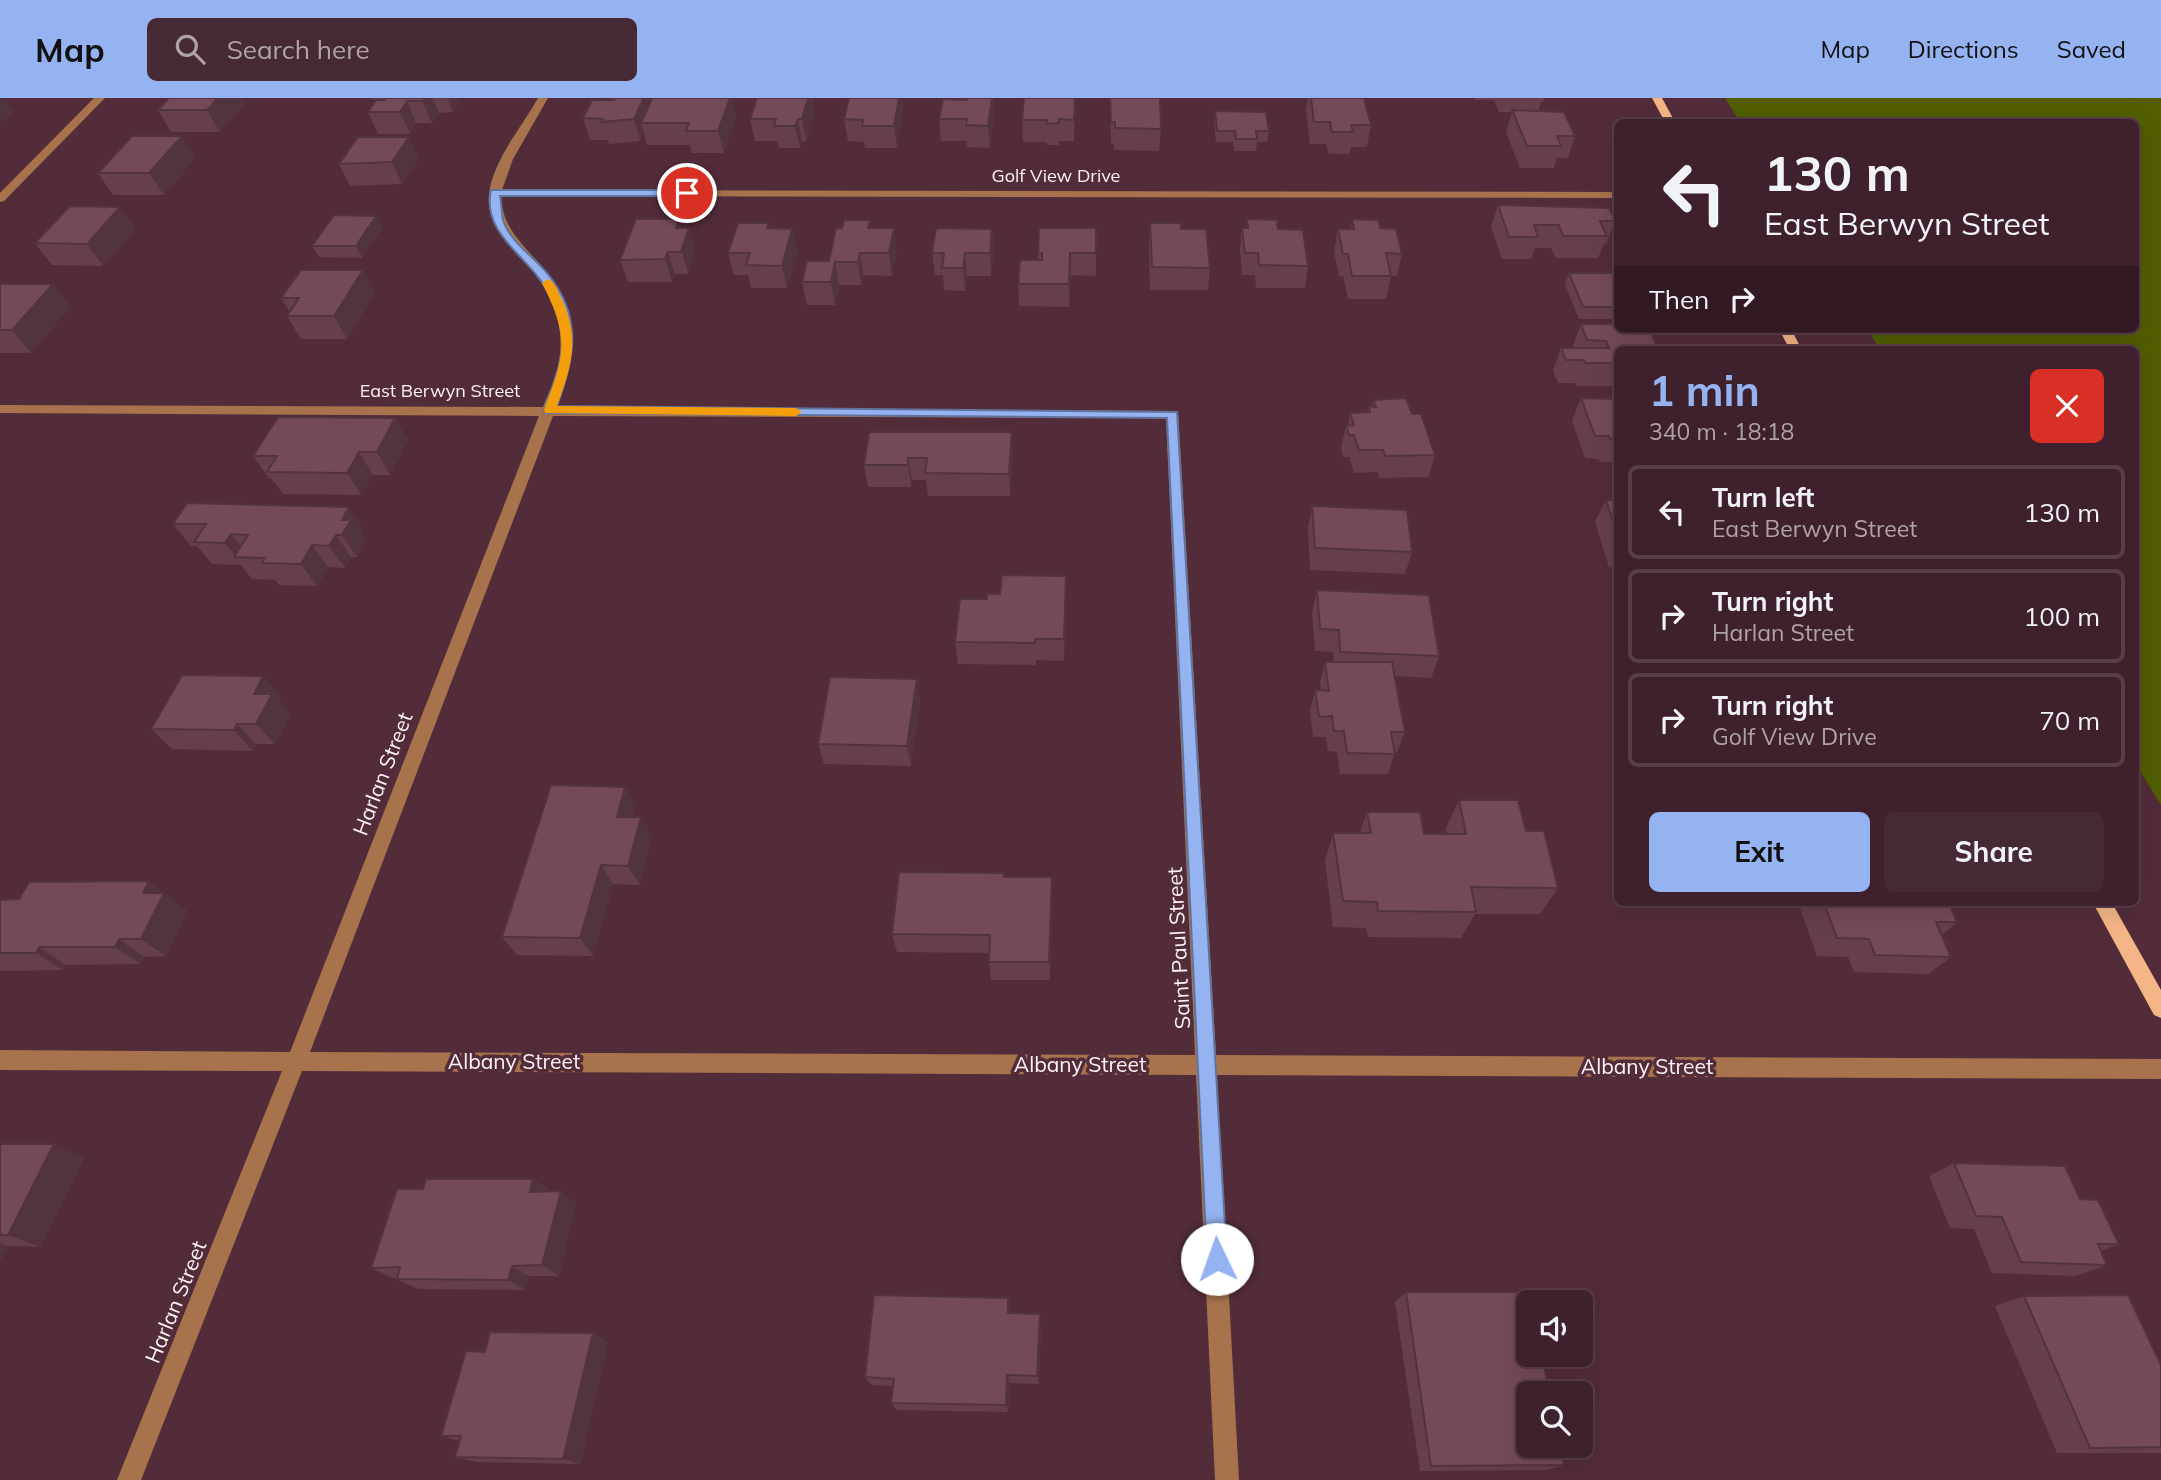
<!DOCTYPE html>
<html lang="en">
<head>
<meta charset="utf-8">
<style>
  :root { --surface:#3e212c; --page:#452934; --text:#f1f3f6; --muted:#ada3a9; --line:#573e48; --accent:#95b2f1 }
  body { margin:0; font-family:Mulish,sans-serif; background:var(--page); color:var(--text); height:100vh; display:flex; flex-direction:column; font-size:26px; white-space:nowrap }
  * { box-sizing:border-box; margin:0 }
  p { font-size:23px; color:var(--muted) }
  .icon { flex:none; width:38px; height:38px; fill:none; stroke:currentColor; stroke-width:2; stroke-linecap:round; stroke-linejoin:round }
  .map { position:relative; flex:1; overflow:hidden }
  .sheet { position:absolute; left:1614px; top:248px; width:525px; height:560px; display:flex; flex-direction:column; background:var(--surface); border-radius:10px; box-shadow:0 7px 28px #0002,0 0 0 2px var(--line) }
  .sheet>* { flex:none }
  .top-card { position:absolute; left:1614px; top:21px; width:525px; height:214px; border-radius:10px; box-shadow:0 7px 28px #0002,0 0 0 2px var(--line); background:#3e212c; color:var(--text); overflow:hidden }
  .tools { position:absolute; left:1516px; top:1192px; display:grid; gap:14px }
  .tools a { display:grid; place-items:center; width:77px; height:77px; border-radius:10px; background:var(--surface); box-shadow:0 7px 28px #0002,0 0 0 2px var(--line); font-size:35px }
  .pin { position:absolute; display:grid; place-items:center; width:60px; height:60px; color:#fff; margin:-30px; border:4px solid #fff; border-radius:50%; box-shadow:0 2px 7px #0007 }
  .me { position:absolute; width:77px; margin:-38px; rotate:357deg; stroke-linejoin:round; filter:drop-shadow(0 0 5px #0008) }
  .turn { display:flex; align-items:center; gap:24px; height:147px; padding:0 35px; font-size:32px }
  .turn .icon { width:91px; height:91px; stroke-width:2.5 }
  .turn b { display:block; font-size:49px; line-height:60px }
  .then { display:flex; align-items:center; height:66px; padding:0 35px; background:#0003; gap:14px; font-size:26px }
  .round { display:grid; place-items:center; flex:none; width:74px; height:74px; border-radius:10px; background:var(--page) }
  .head { display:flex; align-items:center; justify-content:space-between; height:119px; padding:0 35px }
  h1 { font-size:42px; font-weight:700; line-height:52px; color:var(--accent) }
  .cta { display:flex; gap:14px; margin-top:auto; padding:14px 35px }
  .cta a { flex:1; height:80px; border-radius:10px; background:var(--accent); color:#111; font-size:28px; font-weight:700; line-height:80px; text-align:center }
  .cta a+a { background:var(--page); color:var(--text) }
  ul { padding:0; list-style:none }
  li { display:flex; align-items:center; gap:21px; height:94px; margin:0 14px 10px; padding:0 21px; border:4px solid var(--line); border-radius:10px }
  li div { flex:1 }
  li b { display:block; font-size:26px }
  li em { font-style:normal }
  header { display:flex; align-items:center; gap:42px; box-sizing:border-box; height:98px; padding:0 35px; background:var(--accent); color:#111 }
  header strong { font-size:33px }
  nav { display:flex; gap:38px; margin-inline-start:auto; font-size:24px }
  .search { width:490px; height:63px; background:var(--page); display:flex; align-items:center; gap:18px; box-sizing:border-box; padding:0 24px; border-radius:10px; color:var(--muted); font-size:26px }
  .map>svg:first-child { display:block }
  .green { fill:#525e00 }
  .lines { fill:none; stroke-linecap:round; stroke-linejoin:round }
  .minor { fill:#a6734c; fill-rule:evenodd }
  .major { fill:#f4b687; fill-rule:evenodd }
  .wall { fill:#65404c }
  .shaded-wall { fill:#52343e }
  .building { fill:#754a58; stroke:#52343e; stroke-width:2 }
  .route { fill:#95b2f1; stroke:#61749d; stroke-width:2 }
  .slow { fill:#f59e0b }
  .labels { text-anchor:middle; stroke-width:7; stroke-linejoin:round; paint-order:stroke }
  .far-street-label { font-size:18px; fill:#fdf2f5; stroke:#532c3a }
  .street-label { font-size:21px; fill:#fdf2f5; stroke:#532c3a }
</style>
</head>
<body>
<header>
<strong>Map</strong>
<div class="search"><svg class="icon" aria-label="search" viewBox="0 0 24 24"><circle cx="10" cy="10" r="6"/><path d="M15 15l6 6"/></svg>Search here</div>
<nav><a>Map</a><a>Directions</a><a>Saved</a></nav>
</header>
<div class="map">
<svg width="2161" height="1382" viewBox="0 0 2161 1382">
  <rect width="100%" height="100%" fill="#532c3a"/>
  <path class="green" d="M1725,0H2161V707L2135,665V252H1880L1867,231H2135V24H1740Z"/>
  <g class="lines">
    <g class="minor">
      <path d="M94,0H105L4,103L0,104V95Z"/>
      <path d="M538,0H548L513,61L502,92L1617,94V100L501,98C502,127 519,143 537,163C583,212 579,251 556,309L1178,313L1216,957L2161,961V981L1217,977L1239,1382H1215L1196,977L302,973L141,1382H117L282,973L0,972V952L290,954L539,318L0,315V307L543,309C548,296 555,282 558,269C564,240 559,210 543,186C524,157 485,135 489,96C493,62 522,29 538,0ZM553,318L1166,320L1195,957L310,954Z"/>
    </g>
    <g class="major">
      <path d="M1652,0H1662L1675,24H1665Z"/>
      <path d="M1779,231H1791L1802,252H1790Z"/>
      <path d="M2093,805H2112L2161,892V920L2154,917Z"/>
    </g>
  </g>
  <g class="wall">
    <path d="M372,0H458L460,3L453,14L439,15L432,25H416L410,36H378L368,14L384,2H373Z"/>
    <path d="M611,0H732L736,18L724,55H692L690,47H647L644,35L640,43L609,46L608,42H590L583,20L612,2Z"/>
    <path d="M757,0H813L815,11L806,43H802L800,50H779L777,43H755L750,21Z"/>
    <path d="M849,0H902L903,13L897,50H865L864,44L848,43L844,21Z"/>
    <path d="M967,0H994V14L990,50L967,49V43H941L939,21L967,2Z"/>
    <path d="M1076,0L1074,43H1059V47H1047V44H1023L1022,22Z"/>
    <path d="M1110,0L1161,31L1159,53L1114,52V46H1111Z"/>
    <path d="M1308,0H1364L1371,27L1367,49H1351L1349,56H1329L1326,46H1310L1306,11Z"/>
    <path d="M1475,0H1545L1543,4H1541L1538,13L1575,38L1568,60H1557L1554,70H1520L1506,34L1512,14H1499L1494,2H1475Z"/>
    <path d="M246,4L220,34H171L158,12Z"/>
    <path d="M1215,13L1269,33L1267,44H1257L1256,53H1234L1233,44H1216L1214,25Z"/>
    <path d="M195,60L164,97H113L98,75Z"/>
    <path d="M419,61L402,86L350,88L339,66Z"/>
    <path d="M1498,107L1615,123L1606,146H1604L1598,160H1556L1551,150H1535L1531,161H1502L1491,129Z"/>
    <path d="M376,118L382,129L362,160L319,159L312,148Z"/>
    <path d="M678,121L681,130H689L695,153L688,176H675L672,184H628L620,162Z"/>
    <path d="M1247,121L1278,131L1308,168L1305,190H1256L1255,177H1242L1240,152L1242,130H1246Z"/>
    <path d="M1352,121L1380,130L1402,156L1397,178H1391L1386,201H1348L1343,178H1339L1334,154L1338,131H1351Z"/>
    <path d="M1150,125L1181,131L1210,170L1208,192H1150L1149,148Z"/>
    <path d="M842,130H871L897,152L892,178L863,177L861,187H839L835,207H807L802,184L829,163Z"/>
    <path d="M1039,130H1096V178L1071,177L1069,209L1019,208L1018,186L1038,162Z"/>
    <path d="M136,131L103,168L52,167L35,145Z"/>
    <path d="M770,131H792L797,154L787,190H751L748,177H734L728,155Z"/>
    <path d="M992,131L994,153L991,178H967L965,193L944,192L943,177H935L932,155Z"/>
    <path d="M363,172L375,195L347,241H301L287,218L290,214L281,200Z"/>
    <path d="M1569,175L1617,183V221H1579L1565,187Z"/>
    <path d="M0,186H53L70,209L31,255H0Z"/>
    <path d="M1581,226H1617V288H1576L1575,285H1558L1553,272L1561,250H1572Z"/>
    <path d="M1581,300L1617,301V364H1600L1599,361L1585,360L1572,323Z"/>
    <path d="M1373,302L1412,316L1435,357L1428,379L1379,380L1377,374L1354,375L1349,359H1343L1341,350L1346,328H1348L1350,315H1367L1369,308L1371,309Z"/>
    <path d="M395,320L408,342L390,377H373L361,397L283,396L271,380H269L253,358Z"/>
    <path d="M869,334L1013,357L1010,398H928L926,382H912L911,389H868L864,367Z"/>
    <path d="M1606,402H1617V469H1609L1595,424Z"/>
    <path d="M187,405L364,432L361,437L365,444L357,459H351L345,470L328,469L317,488L279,487L275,482L252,481L241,467L212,466L197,448H191L173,426Z"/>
    <path d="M1312,408L1412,454L1405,476L1310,472L1308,430Z"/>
    <path d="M1317,492L1439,558L1431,580L1395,578L1405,634L1397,654H1395L1388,676H1340L1337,654L1328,653L1326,639H1313L1310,613L1315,592H1321L1320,585L1325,564H1334L1333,554L1315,553L1312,514Z"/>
    <path d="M1000,496L1066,500L1064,563L1036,562V567L958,566L955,544L987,501Z"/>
    <path d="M263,578L281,599L279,604L290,617L275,646H256L253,653L172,651L151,631Z"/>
    <path d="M920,602L911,668L824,666L818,646Z"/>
    <path d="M625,689L636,708L633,719H641L652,739L640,787L613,786L593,858L517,857L502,839Z"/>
    <path d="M1459,702L1526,733L1558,790L1540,816H1475L1461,840L1368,839L1366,830L1333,829L1325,763L1333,735H1360L1367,714L1424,736H1447L1446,730Z"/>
    <path d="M1005,779H1052V798L1050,882H991L989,864V855L897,854L892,836Z"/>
    <path d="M149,783L187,813L166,858L144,859L140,866L66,867L63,872L0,873V802L19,801Z"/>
    <path d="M1798,805H1949L1957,824L1942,837L1951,859L1928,876L1854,874L1848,859L1817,858Z"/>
    <path d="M0,1046H54L84,1060L40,1149L8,1148L0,1163Z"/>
    <path d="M1954,1065L2080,1101L2119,1146L2101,1153L2107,1167L2076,1178L1992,1175L1974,1131L1950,1130L1929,1078Z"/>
    <path d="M533,1081L549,1093H561L576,1106L559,1178H529L525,1192L418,1191L371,1170L423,1091Z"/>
    <path d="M1406,1194L1564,1367L1548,1372L1420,1373L1395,1204Z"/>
    <path d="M2024,1198L2161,1267V1355H2057L1995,1208Z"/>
    <path d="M1008,1200L1011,1210L1010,1215L1041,1226L1039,1286L1010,1285L1008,1314L897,1312L891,1305L893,1288L872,1287L865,1279Z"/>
    <path d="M608,1244L580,1366L476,1364L455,1359L460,1343L441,1338L485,1254Z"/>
  </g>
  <g class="shaded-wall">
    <path d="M0,0H5L14,13L0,26Z"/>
    <path d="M218,0H244L246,4L220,34L207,12Z"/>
    <path d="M425,0H433L439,15L432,25L422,3Z"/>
    <path d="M447,0H458L460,3L453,14Z"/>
    <path d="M644,0H655L641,25L644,35L640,43L634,21Z"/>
    <path d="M730,0H732L736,18L724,55L718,33Z"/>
    <path d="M808,0H813L815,11L806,43L802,21Z"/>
    <path d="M899,0H902L903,13L897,50L894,28Z"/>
    <path d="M992,0H994V14L990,50L988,28Z"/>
    <path d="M1075,0H1076L1074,43V22Z"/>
    <path d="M407,3L416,25L410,36L400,14Z"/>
    <path d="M798,21L802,43L800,50L795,28Z"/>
    <path d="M182,38L195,60L164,97L149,75Z"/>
    <path d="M409,39L419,61L402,86L392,64Z"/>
    <path d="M120,109L136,131L103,168L87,146Z"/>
    <path d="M376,118L382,129L362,160L356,148Z"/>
    <path d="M678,121L685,143L689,130L695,153L688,176L676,130Z"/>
    <path d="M894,130L897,152L892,178L889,155Z"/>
    <path d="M792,131L797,154L787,190L782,168Z"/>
    <path d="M992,131L994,153L991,178L990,155Z"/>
    <path d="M668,154L675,176L672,184L665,161Z"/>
    <path d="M860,155L863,177L861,187L858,164Z"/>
    <path d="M965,155L967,178L965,193L963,170Z"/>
    <path d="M1070,155L1071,177L1069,209V186Z"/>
    <path d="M835,164L839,187L835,207L831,184Z"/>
    <path d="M363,172L375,195L347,241L334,218Z"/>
    <path d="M53,186L70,209L31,255L12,232Z"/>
    <path d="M395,320L408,342L390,377L377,354Z"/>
    <path d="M1012,334L1013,357L1010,398L1009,376Z"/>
    <path d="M359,354L373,377L361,397L347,375Z"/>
    <path d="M908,360L912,382L911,389L908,367Z"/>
    <path d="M349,409L364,432L361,437L365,444L357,459L342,437V422Z"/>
    <path d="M231,436L249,458L236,459L225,445Z"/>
    <path d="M336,437L351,459L345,470L329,448Z"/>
    <path d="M312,447L328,469L317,488L301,466Z"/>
    <path d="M1066,478V500L1064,563V541Z"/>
    <path d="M263,578L281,599L279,604L290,617L275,646L256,626L254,596Z"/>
    <path d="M917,581L920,602L911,668L907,648Z"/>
    <path d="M237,626L256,646L253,653L234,632Z"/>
    <path d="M625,689L636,708L628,738L617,719Z"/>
    <path d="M641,719L652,739L640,787L628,768Z"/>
    <path d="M601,767L613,786L593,858L580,840Z"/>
    <path d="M1052,779V798L1050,882L1049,864Z"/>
    <path d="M149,783L187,813L166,858L141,841L143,795Z"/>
    <path d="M119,841L144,859L140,866L115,849Z"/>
    <path d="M39,849L66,867L63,872L36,855Z"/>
    <path d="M54,1046L84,1060L40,1149L8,1137Z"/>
    <path d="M533,1081L549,1094H530Z"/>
    <path d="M561,1093L576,1106L559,1178L542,1167Z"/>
    <path d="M0,1146L8,1148L0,1163Z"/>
    <path d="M512,1168L529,1178L525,1192L508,1182Z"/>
    <path d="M1008,1200L1011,1210L1010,1225L1008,1215Z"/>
    <path d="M1040,1216L1041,1226L1039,1286L1037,1278Z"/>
    <path d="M593,1235L608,1244L580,1366L563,1361Z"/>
    <path d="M1007,1277L1010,1285L1008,1314L1006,1307Z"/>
  </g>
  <g class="building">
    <path d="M169,0H218L207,12H158Z"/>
    <path d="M386,0H425L422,3H407L400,14H368L376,2H384Z"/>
    <path d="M615,0H644L634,21L602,24L603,21L583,20L592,2H614Z"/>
    <path d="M652,0H730L718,33H686L689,25H641Z"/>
    <path d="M757,0H808L802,21H798L795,28H774L776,21H750Z"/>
    <path d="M849,0H899L894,28H862L863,22L844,21Z"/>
    <path d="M967,0H992L988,28L966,27L967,21H939L943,1L967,2Z"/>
    <path d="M1024,0H1075L1074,22L1059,21V25L1047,26V22H1022Z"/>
    <path d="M1110,0H1160L1161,31L1115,30V24H1111Z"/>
    <path d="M1311,0H1364L1371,27H1351L1353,34H1332L1330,24H1314Z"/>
    <path d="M1512,12L1564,14L1575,38H1557L1561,48H1527Z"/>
    <path d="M1215,13L1266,14L1269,33H1256L1257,41H1236L1235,33H1217Z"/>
    <path d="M132,38H182L149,75H98Z"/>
    <path d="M358,39H409L392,64L339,66Z"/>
    <path d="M1498,107L1609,110L1615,123H1600L1607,138H1563L1559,127H1534L1538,139H1509Z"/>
    <path d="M70,108L120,109L87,146L35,145Z"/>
    <path d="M334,117L376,118L356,148H312Z"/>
    <path d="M636,121H678L676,130H689L681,154H668L665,161L620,162Z"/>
    <path d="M1247,121L1277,122L1278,131L1303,132L1308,168L1259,167L1258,155H1245L1242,130H1248Z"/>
    <path d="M1352,121L1378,122L1380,130L1396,131L1402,156L1386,155L1391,178H1352L1348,156H1343L1338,131H1354Z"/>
    <path d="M844,122H870L868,130H894L889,155H860L858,164H835L831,184H802L807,163H829L836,130H842Z"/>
    <path d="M738,125H769L767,130L792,131L782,168L746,167L750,155H728Z"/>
    <path d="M1150,125H1181V131H1206L1210,170L1152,169Z"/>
    <path d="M936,130L992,131L990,155H965L963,170H942L944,155H932Z"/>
    <path d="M1039,130H1096V155H1070L1069,186H1018L1020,162H1042V155H1038Z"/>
    <path d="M301,172H363L334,218H287L299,200H281Z"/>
    <path d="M1569,175H1614L1617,183V209H1583Z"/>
    <path d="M0,186H53L12,232H0Z"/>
    <path d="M1581,226H1617V231H1649L1659,252H1617V265H1585L1584,262H1566L1561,250H1609L1606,243L1587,242Z"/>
    <path d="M1406,300L1412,316H1421L1435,357L1385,358L1383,352H1359L1354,337H1349L1346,328L1354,327L1350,315L1370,314L1369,308L1376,309L1373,302Z"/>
    <path d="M1581,300L1617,301V341H1610L1609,338H1595Z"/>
    <path d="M278,319L395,320L377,354H359L347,375L267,374L277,358H253Z"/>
    <path d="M869,334H1012L1009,376L925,375L927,360H908V367H864Z"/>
    <path d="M1606,402H1617V436Z"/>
    <path d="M187,405L349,409L342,422H351L342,437H336L329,448L312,447L301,466L262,465L265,460L234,459L248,437L231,436L225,445L194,444L206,426H173Z"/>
    <path d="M1312,408L1407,412L1412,454L1315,450Z"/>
    <path d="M1002,477L1066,478L1064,541H1035V545L955,544L960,501H987V496H1000Z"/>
    <path d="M1317,492L1429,497L1439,558L1340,554L1339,532L1320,531Z"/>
    <path d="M1325,564H1392L1405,634H1391L1395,656L1347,655L1344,633H1334L1332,618L1319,619L1315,592L1329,593Z"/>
    <path d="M182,577L263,578L254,596H272L256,626H237L234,632L151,631Z"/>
    <path d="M830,579L917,581L907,648L818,646Z"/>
    <path d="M551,687L625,689L617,719H641L628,768L601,767L580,840L502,839Z"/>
    <path d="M1459,702H1518L1526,733H1544L1558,790L1471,789L1476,814L1378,813L1377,804L1343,803L1333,735H1371L1367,714H1420L1424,736H1466Z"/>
    <path d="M899,774L1004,775V779H1052L1049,864H989L990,837L892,836Z"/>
    <path d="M149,783L143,795H164L141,841H119L115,849H39L36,855H0V802L19,801L29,784Z"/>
    <path d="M1824,805H1949L1957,824H1936L1951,859L1875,857L1869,841L1837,840Z"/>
    <path d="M0,1046H54L8,1137H0Z"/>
    <path d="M1954,1065L2065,1068L2080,1101L2098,1102L2119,1146H2098L2107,1167L2021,1164L2002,1119L1976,1118Z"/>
    <path d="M426,1081H533L530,1094L561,1093L542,1167L512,1168L508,1182L397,1181L400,1169L371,1170L397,1091H423Z"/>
    <path d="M1406,1194H1529L1531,1204H1528V1256H1542L1549,1295H1528V1348H1560L1564,1367L1431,1368Z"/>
    <path d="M874,1197L1008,1200V1215L1040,1216L1037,1278L1007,1277L1006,1307L891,1305L894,1281L865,1279Z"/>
    <path d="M2128,1197L2161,1267V1349L2090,1350L2024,1198Z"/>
    <path d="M490,1234L593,1235L563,1361L455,1359L461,1338H441L466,1253L485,1254Z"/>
  </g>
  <path class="route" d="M491,92H687L692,95L687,98H500C502,106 501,117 504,125C512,145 534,159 547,175C583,219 575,259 557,308L1177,314L1227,1161L1224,1168L1217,1171L1210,1168L1207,1161L1167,320L545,315L544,312C552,290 561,268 563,244C564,223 551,195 538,179C518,153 482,130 491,92Z"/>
  <path class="slow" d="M548,181C555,184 557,191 560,198C581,239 572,267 557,308L796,310L802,314L796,318L545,315L544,312C565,256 570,240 542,185Z"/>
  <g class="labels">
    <g class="far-street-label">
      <text x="1056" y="84">Golf View Drive</text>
      <text x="440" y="299">East Berwyn Street</text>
    </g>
    <g class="street-label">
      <text transform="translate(383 676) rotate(-69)" y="7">Harlan Street</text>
      <text transform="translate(1179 850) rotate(-93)" y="7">Saint Paul Street</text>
      <text x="514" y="971">Albany Street</text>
      <text x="1080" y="974">Albany Street</text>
      <text x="1647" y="976">Albany Street</text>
      <text transform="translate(176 1204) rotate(-68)" y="7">Harlan Street</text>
    </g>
  </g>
</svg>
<div class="tools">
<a><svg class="icon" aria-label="sound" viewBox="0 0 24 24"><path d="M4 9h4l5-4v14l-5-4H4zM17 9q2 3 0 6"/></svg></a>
<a><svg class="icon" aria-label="search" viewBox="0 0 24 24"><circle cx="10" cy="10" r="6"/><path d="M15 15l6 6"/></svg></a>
</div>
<div class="pin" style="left:687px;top:95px;background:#d93025"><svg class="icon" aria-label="arrive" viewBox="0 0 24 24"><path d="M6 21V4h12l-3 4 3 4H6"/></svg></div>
<svg class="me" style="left:1217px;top:1161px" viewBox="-20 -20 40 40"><circle r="19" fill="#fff"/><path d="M0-13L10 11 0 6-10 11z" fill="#95b2f1"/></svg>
<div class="top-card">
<div class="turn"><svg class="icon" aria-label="left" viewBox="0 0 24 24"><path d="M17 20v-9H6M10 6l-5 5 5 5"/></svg><div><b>130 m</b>East Berwyn Street</div></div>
<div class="then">Then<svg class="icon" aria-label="right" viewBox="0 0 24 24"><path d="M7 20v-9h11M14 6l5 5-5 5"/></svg></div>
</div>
<section class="sheet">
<div class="head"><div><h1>1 min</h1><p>340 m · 18:18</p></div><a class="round" style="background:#d93025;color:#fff"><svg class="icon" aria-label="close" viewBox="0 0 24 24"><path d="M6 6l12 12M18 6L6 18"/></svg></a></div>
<ul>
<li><svg class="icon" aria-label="left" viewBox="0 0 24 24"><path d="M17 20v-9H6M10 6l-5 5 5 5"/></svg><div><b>Turn left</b><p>East Berwyn Street</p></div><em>130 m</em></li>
<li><svg class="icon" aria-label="right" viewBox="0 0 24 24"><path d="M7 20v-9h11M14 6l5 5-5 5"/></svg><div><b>Turn right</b><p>Harlan Street</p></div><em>100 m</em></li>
<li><svg class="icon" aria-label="right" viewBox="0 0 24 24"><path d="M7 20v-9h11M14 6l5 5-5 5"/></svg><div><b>Turn right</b><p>Golf View Drive</p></div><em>70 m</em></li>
</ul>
<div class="cta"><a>Exit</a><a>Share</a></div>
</section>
</div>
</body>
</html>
